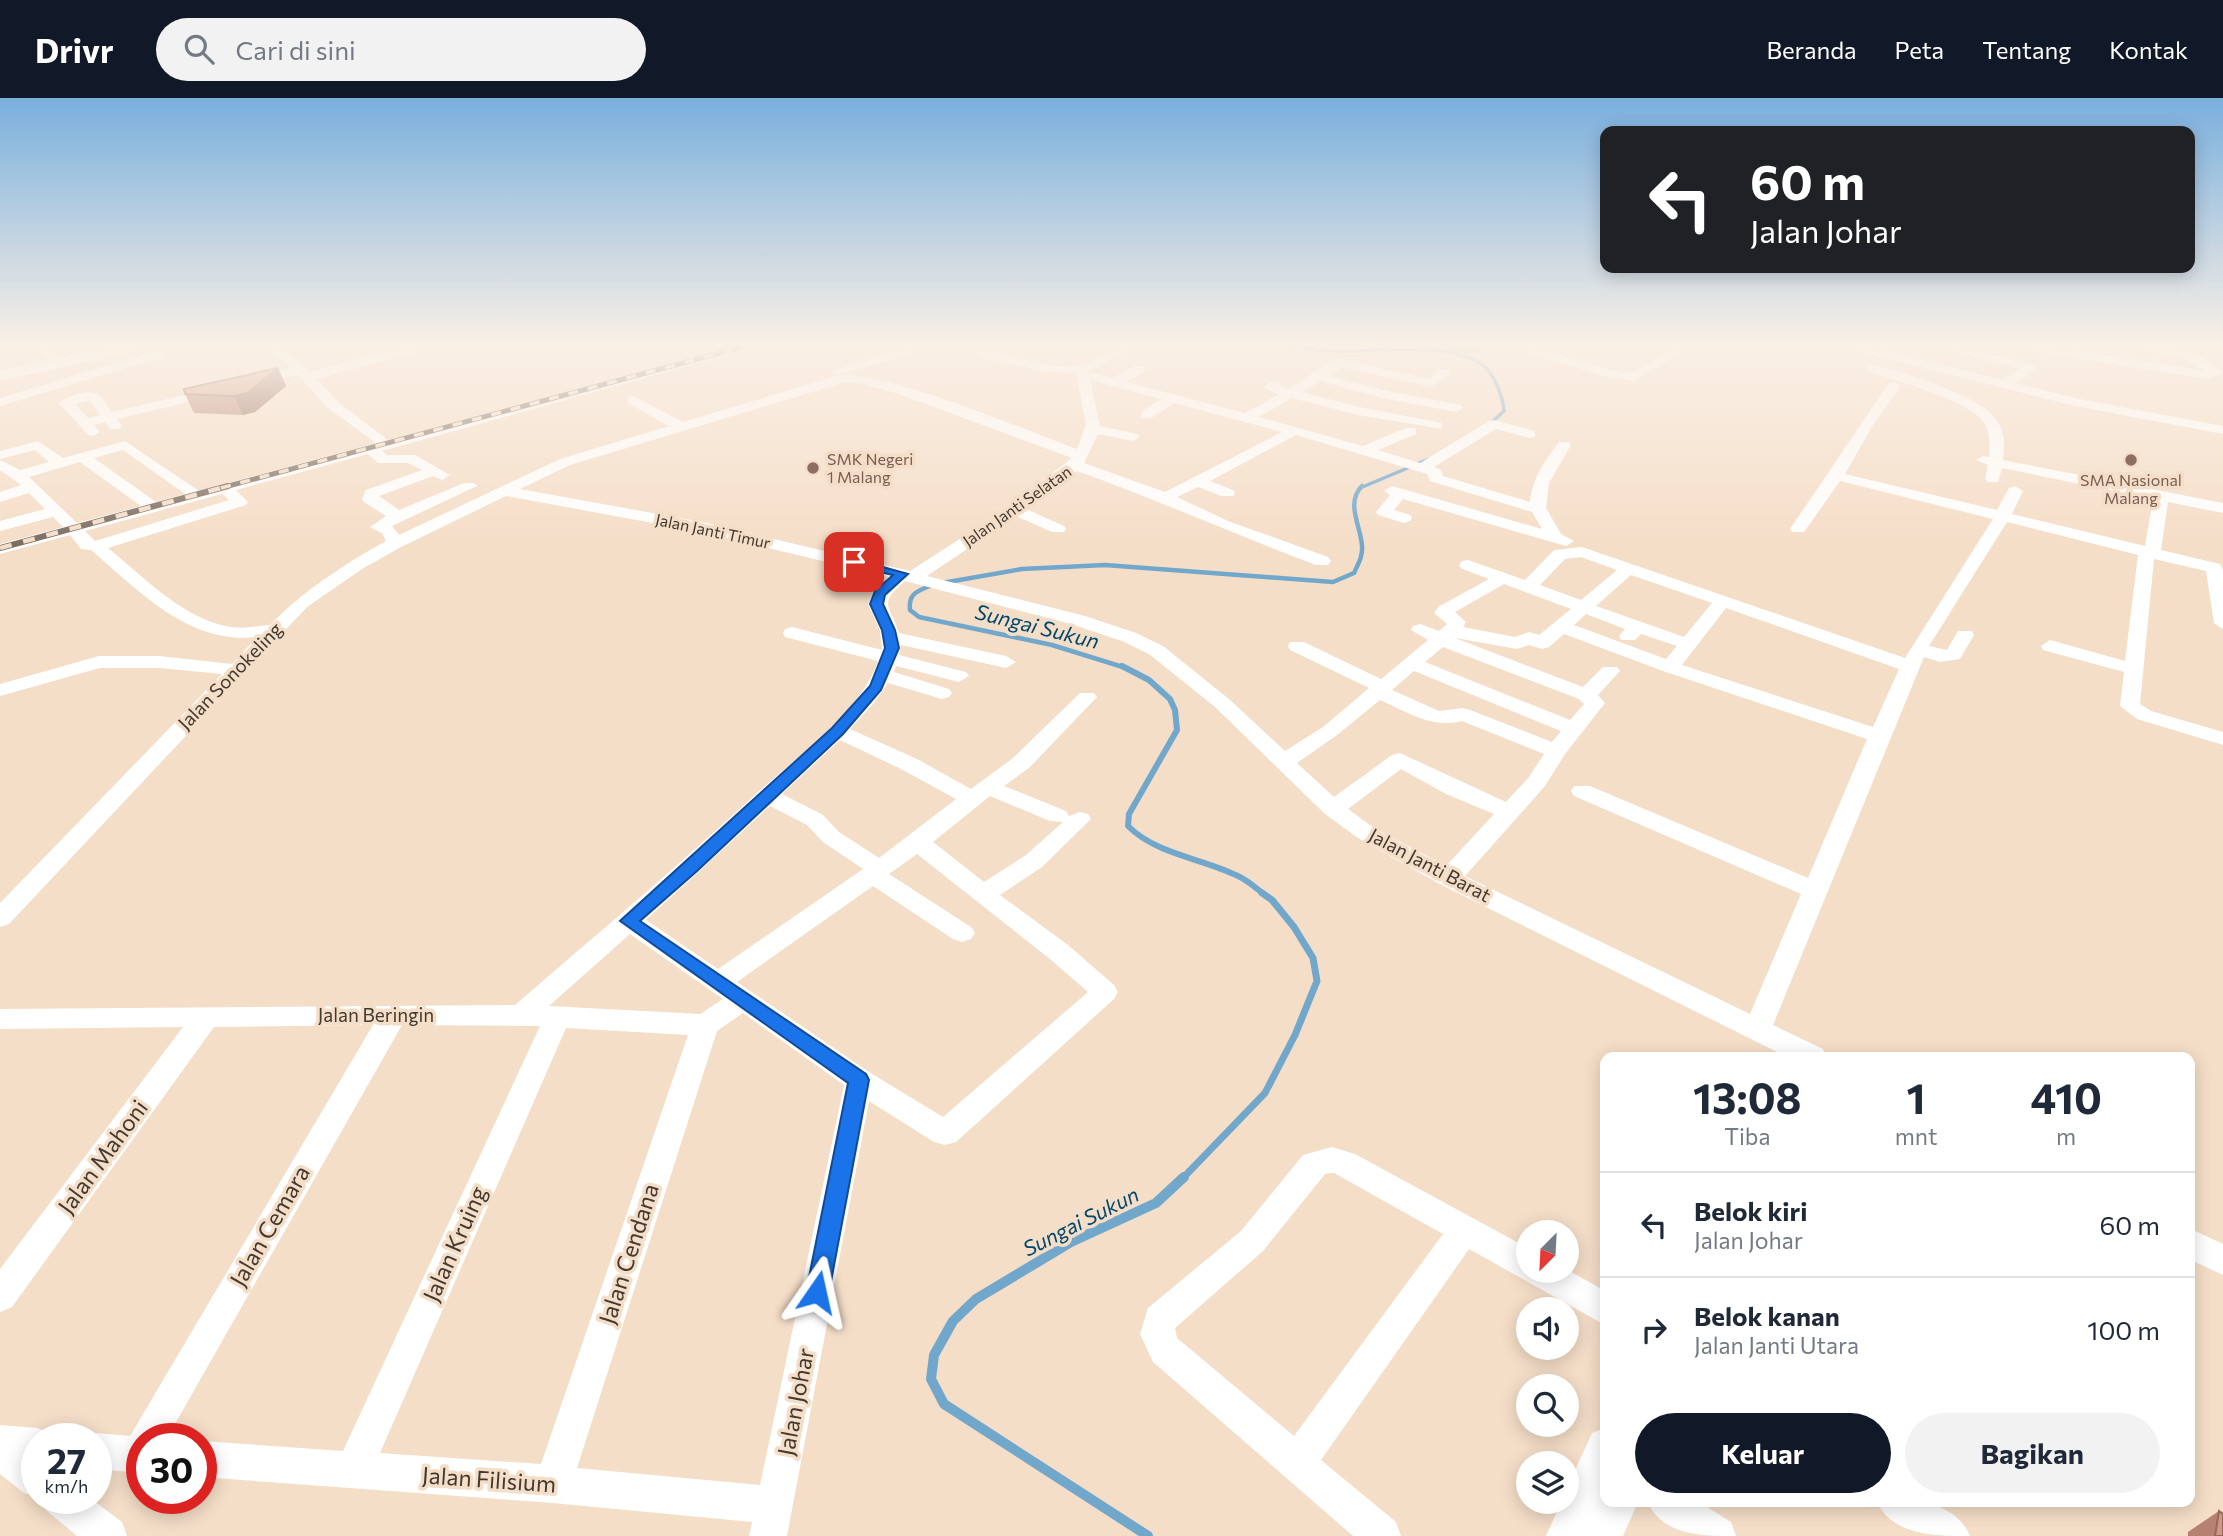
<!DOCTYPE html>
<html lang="id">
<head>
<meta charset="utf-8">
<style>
  :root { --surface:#fff; --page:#f2f2f3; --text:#1f2937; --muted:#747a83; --line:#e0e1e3; --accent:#111827 }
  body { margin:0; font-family:Commissioner,sans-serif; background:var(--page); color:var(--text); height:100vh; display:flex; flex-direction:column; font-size:26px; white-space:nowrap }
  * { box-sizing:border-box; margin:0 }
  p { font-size:23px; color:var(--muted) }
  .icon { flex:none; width:38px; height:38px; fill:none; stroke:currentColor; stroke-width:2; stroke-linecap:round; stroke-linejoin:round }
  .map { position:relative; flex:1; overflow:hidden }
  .side { position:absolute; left:1600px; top:954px; width:595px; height:455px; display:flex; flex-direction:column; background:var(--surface); border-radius:14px; box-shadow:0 4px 18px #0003 }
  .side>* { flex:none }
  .top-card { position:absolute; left:1600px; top:28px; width:595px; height:147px; border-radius:14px; box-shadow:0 4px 18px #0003; background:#202124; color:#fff; overflow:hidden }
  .needle { width:46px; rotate:204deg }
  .buttons { position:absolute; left:1516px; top:1122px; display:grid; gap:14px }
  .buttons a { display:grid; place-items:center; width:63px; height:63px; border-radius:50%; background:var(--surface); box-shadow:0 4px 18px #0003; font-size:35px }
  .speed { position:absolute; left:21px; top:1325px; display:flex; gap:14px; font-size:35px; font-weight:700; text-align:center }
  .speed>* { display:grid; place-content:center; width:91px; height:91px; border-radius:50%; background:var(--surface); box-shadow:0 4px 18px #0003; line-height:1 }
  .speed small { font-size:18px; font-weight:400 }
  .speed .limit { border:10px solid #d22; background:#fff; color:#111 }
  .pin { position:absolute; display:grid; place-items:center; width:60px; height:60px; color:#fff; margin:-30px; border-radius:14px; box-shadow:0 4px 10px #0006 }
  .me { position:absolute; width:77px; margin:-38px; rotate:11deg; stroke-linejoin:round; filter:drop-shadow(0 0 5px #0008) }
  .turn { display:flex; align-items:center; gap:24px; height:147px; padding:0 35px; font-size:32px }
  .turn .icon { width:91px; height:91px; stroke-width:2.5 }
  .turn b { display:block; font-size:49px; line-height:60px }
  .eta { display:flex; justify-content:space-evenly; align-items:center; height:119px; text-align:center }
  .eta b { font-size:42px; font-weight:700; line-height:49px }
  .primary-button { display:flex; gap:14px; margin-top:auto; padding:14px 35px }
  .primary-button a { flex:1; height:80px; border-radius:42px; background:var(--accent); color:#fff; font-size:28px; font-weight:700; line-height:80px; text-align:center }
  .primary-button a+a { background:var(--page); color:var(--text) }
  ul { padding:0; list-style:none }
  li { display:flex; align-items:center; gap:21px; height:105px; padding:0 35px; border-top:2px solid var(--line) }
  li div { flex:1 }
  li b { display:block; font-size:26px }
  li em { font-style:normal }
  header { display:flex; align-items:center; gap:42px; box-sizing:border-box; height:98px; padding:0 35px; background:var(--accent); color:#fff }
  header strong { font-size:33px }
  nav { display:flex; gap:38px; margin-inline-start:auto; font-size:24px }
  .search { width:490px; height:63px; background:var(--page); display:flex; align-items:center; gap:18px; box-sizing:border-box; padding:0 24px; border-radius:38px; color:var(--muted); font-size:26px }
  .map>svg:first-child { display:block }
  .green { fill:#b5d4b5 }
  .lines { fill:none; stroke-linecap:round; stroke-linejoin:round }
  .stream-far4 { stroke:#72a7cc; stroke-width:3.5 }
  .stream-far3 { stroke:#72a7cc; stroke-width:4.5 }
  .stream-far2 { stroke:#72a7cc; stroke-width:6 }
  .stream-far1 { stroke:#72a7cc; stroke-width:7 }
  .stream { stroke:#72a7cc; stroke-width:10 }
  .minor { fill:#fff; fill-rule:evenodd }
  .highway { fill:#fff; fill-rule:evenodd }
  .rail-far1-casing { stroke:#7b6d60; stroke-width:5 }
  .rail-casing { stroke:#7b6d60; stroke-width:6 }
  .rail-far1 { stroke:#f5dec8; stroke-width:3.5; stroke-dasharray:10; stroke-linecap:butt }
  .rail { stroke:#f5dec8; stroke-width:4.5; stroke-dasharray:12; stroke-linecap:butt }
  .wall { fill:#b58170 }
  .shaded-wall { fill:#93695b }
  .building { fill:#d29682; stroke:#93695b; stroke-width:2 }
  .route { fill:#1a73e8; stroke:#114b97; stroke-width:2 }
  .education-dot { fill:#8d6e63; stroke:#f5dec8; stroke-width:2.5 }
  .labels { text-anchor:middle; stroke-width:7; stroke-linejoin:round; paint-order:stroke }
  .far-education-label { font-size:16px; fill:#785e54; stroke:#f5dec8; text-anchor:start }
  .far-street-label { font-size:16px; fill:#423930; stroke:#f5dec8 }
  .street-label { font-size:19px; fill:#423930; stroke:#f5dec8 }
  .water-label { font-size:21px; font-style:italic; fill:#00476b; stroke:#f5dec8 }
  .near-street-label { font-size:23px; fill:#423930; stroke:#f5dec8 }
</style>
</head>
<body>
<header>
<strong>Drivr</strong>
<div class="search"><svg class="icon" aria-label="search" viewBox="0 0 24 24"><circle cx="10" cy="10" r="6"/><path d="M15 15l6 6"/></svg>Cari di sini</div>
<nav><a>Beranda</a><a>Peta</a><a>Tentang</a><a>Kontak</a></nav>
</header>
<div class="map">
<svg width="2223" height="1438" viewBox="0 0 2223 1438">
  <rect width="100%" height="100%" fill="#f5dec8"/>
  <path class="green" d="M1316,246H1495L1473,257L1442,250L1357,249Z"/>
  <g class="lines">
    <g class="stream-far4">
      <path d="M1278,246C1296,248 1314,252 1332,253C1374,255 1444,242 1481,266C1494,274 1503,299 1504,313L1490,326"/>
      <path d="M1360,390L1429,361"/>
    </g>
    <g class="stream-far3">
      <path d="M942,485L1022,471L1105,467L1333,484L1354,475C1358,466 1363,458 1362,448C1361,428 1345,405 1362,388"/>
      <path d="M932,487C918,493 908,495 910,512L919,519L1052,547L1126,570"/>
    </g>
    <path class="stream-far2" d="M1122,568L1149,582L1170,601L1175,612L1177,632L1129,716L1128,728C1157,757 1202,760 1238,778C1247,782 1256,790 1265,797"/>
    <path class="stream-far1" d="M1182,1081L1265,995L1295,937L1317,883L1313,860L1294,829L1272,802L1262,795"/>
    <path class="stream" d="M1148,1438L944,1306L931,1281L934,1257L953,1223L976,1201L1071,1144L1156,1105L1184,1079"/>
    <g class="minor">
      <path d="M23,246H38L70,264L68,267H60Z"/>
      <path d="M265,246H278L310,274L415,246H435L433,249L317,281L338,304L388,342L747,246H767L382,353L387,357H415L450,377L442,382L433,378L379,398L399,412L464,385H474L477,388L392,428L399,437L560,361L669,328L628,305V299L633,298L683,324L836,278C879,269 1029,334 1077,351L1086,326L1076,275L1046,274L980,259V253L984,252C1011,258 1054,273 1081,267C1104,261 1116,246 1142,246L1088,274L1112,280L1135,268H1145V274L1126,284L1245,315L1279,296L1264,290L1270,283H1280V288L1289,291L1328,265L1341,261L1429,281L1440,271H1450V277L1431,289L1342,269L1329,278L1383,292L1461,307L1463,310L1456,314L1382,300L1321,283L1302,294L1359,309L1442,325V331L1358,317L1292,300L1259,319L1363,348L1406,330H1416V336L1378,352L1420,365L1489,323L1494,322L1535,333V339L1530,340L1496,331L1434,369L1441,372L1443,378L1530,404C1532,380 1545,363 1559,344H1569L1571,347L1549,385L1546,410L1561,436L1574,443L1566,448L1403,401L1394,412L1410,417L1412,420L1410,423L1404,425L1378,417L1376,414L1390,397L1384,393L1392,388L1542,431L1532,414L1430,383L1427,376L1296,337L1210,383L1233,392L1235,395L1233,398H1221L1198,389L1177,399L1228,423L1328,459L1331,463L1328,467H1316C1236,437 1158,402 1077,373L1026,411L1064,428L1066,431L1064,434H1052L1016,418L927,478L1085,518L1136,535L1163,548L1229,601L1285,653L1323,629L1369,590L1290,552L1288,548L1290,544H1304L1381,581L1428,542L1411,532L1413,528L1420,526L1439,533L1447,526L1434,515L1438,509L1489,481L1462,471L1459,467L1462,463L1468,462L1525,482L1554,452L1582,449L1905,560L1993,421L1840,383L1804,434H1792L1790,431L1889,285L1894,284L1901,288L1873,327L1845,376L1997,412L2009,390L2015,388L2023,393L2012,416L2145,448L2153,401L2002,370L1998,384H1988L1985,381L1988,367L1976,362L1983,358L1989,359C1990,348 1990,336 1985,326C1973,303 1892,281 1866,273V267L1871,266C1901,274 1977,296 1995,320C2005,332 2005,347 2003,362L2223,405V415L2168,404L2161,452L2220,466L2223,472V531L2214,525L2206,473L2154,461L2140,606L2151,613L2223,634V647L2137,621L2120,608L2124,574L2043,552L2041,548L2050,542L2125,563L2138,457L2007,424L1929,548L1947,552L1958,533H1972L1974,537L1960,561L1940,564L1924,559L1773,927L1823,951L1827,959H1787L1440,786L1358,740L1325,716L1215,609L1149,556L1122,543L1071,526L905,483C878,507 889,505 899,535L1006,558L1016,564L1006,570L901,547L899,557L966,574L969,578L959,584L896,568L894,574L949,591L952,595L949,599L942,601L888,585L873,606L850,631L917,661L971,691L1013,660L1080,595H1094L1097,599L1029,670L1004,688L1066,713L1069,718L1080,714L1088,716L1091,721L1042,769L1000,797L1068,847L1114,887L1118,894L1114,901L956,1044L945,1047L934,1044L869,1003L787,1438H749L752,1424L553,1405L201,1379V1343L343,1353L540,928L402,927L167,1340H142V1375L96,1371V1340H83L96,1335L130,1338L373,927L214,929L12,1209L0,1214V1171L183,929L0,931V911L515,907C596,837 678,768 757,695C795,660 861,614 878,563L785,539L783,535L785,531L792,529L882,552V550L880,532L868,506L874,492L889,479L702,434L506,398L401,449L362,471L307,509L9,826L0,829V805L222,576L159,570H100L0,598V586L99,558H159L232,566L257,539C189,547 139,493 91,452L81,451L70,437L0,456V446L63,429L53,419L0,433V423L45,411L29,395L0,404V394L21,387L0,372V362L20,372L49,364L35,352L0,361V353L38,343L63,360L125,343L199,393L376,345L328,310L298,277L249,287V281L291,270ZM1090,282L1161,301L1141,314V320H1151L1174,305L1282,334L1165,394L1084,365L1098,336L1133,343L1140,339L1138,336L1100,328ZM842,285H860L896,295L1072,360L1009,409L910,473L702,424L520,391L570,367ZM123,352L185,396L156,404L94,360ZM368,356L378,365H408L422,372L366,392L362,401L364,404L386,418L370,429L382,435L386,443C343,467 304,492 270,527C257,528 244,531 231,529C184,522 144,479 108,450L246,407L248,404L236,392ZM80,364L141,408L77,425L29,379ZM222,396L229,402L95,443L85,433ZM1581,459L1617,472L1581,502L1540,487L1565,461ZM1631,477L1712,505L1684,539L1596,508ZM1504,486L1571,511L1539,537L1529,534L1515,539L1463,529L1466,524L1455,514ZM1726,510L1899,571L1873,629L1682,567ZM1586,516L1625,531L1619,538L1621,542H1635L1641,536L1677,548L1666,561L1574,527ZM1564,536L1663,573L1867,641L1808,780L1590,688H1574L1571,693L1574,698L1801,796L1750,916L1465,778L1545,688L1565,656L1605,605L1598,597L1620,573L1617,569H1603L1583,589L1455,540L1517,551L1529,547L1542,551L1549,549ZM1443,549L1579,601L1584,606L1570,622L1425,564ZM1414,573L1561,633L1552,644L1470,612L1463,610L1439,613L1392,592ZM1380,602C1407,614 1432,631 1462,623L1544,656L1529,679L1506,704L1400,655L1392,657L1334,699L1297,665L1337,637ZM840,642L901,671L956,701L879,760L839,734L823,717L782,696ZM1401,671L1446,696L1494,716L1446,768L1374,730L1348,711ZM990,698L1050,723L1063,724L1026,757L984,784L933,744ZM770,708L807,727L823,744L863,771L718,871L646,822ZM917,756L1050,861L1088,894L943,1019L869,974L737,884L873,788L953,841L962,844L971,841L975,835L971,829L889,776ZM630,836L723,901L700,916L549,908ZM743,915L844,987L760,1387L577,1370L717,933ZM566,930L688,937L541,1366L380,1355Z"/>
      <path d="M1501,246H1520L1613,272L1632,275L1680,246H1695L1634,283L1607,279Z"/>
      <path d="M1838,246H1858L2002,282L2020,271L1927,246H1948L2036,267V273L2015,285L2075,300L2223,328V336L2075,308L1840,249Z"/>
      <path d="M2005,246H2034L2206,273L2180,259L2121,250L2115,246C2151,245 2197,245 2222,275L2208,281L2011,250Z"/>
      <path d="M911,248L917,252L915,255L837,277L831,273Z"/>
      <path d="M159,252L163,253V259L0,308V300Z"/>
      <path d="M217,289L224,293L222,296L117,321L122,328L120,331H110L105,324L94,327L100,334L93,338L88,337L59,305C67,298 87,291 98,296C103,299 108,309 112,314ZM90,303L100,317L88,320L75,306Z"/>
      <path d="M1332,1049L1355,1056L1528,1150V1172L1566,1171L1605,1193V1227L1469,1151L1321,1362L1396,1424L1401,1438H1353L1153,1264L1140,1236L1148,1210L1241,1133L1303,1057ZM1329,1075H1334L1443,1136L1294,1338L1177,1240L1175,1230L1263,1153L1325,1076Z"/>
      <path d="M2189,1130L2223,1146V1177L2189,1161Z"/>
      <path d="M0,1327L37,1330L50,1335L52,1340H37L39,1400L24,1395L0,1376Z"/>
      <path d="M1605,1330V1391L1601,1401L1605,1392V1404H1638L1623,1438H1546L1561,1404H1566V1392L1592,1335Z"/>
      <path d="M41,1400H90L122,1424L127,1438H77L47,1413Z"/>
      <path d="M1647,1404H1699L1731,1424L1736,1438C1701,1438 1664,1438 1647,1404Z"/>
      <path d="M1877,1404C1911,1401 1955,1402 1970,1438C1935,1438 1893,1438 1877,1404Z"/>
    </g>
    <path class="highway" d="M121,246H153L144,251L0,283V273Z"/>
    <defs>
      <path id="rail-far1" d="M221,390L753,246"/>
      <path id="rail" d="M0,450L228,388"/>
    </defs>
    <use href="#rail-far1" class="rail-far1-casing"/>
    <use href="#rail" class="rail-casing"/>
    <use href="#rail-far1" class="rail-far1"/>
    <use href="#rail" class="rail"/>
  </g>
  <g class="wall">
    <path d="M278,270L286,288L255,314L243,317L194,315L185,296Z"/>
    <path d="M2219,1413L2223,1438H2188V1434Z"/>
  </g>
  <path class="shaded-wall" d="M278,270L286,288L255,314L243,317L234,298Z"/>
  <g class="building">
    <path d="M278,270L247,295L234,298L185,296L184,291Z"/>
    <path d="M2219,1413L2223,1416V1438H2215Z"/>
  </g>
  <linearGradient id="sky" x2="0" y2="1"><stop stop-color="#79afdd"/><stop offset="0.55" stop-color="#faf0e6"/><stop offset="1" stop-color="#faf0e6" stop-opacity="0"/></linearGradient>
  <rect width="2223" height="447" fill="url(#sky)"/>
  <path class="route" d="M854,461L908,476L885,497L883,506L895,532L899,550L881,592L843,636L697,773L640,823L866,976L869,982L829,1194L825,1202L817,1205L809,1202L806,1194L848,985L620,823L832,630L870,588L885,550L882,532L870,506L875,493L893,477L849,467V462Z"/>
  <g class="education-dot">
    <circle cx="2131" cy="362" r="7"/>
    <circle cx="813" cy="370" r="7"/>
  </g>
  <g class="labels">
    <g class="far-education-label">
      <text x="827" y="367">SMK Negeri<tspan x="827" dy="18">1 Malang</tspan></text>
      <text x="2131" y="388" text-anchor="middle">SMA Nasional<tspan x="2131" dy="18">Malang</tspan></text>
    </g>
    <g class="far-street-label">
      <text transform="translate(1017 408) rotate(-35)" y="6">Jalan Janti Selatan</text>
      <text transform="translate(713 433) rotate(12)" y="6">Jalan Janti Timur</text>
    </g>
    <g class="street-label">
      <text transform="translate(230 578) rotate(-46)" y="7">Jalan Sonokeling</text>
      <text transform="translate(1430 767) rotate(28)" y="7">Jalan Janti Barat</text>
      <text x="376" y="924">Jalan Beringin</text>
    </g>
    <g class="water-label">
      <text transform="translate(1037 529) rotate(14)" y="7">Sungai Sukun</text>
      <text transform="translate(1081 1124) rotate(-27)" y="7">Sungai Sukun</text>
    </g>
    <g class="near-street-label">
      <text transform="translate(103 1059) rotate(-54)" y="8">Jalan Mahoni</text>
      <text transform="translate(270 1128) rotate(-60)" y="8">Jalan Cemara</text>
      <text transform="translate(455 1146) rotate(-66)" y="8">Jalan Kruing</text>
      <text transform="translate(629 1156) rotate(-72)" y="8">Jalan Cendana</text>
      <text transform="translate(796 1304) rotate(-79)" y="8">Jalan Johar</text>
      <text transform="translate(489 1382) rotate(4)" y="8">Jalan Filisium</text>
    </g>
  </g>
</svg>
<div class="buttons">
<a><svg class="needle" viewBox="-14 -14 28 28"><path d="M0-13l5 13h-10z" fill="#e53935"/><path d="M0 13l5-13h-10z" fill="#747a83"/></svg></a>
<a><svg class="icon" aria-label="sound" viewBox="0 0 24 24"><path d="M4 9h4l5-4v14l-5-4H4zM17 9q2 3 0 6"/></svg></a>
<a><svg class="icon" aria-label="search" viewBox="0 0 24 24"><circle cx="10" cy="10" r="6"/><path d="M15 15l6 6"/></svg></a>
<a><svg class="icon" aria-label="layers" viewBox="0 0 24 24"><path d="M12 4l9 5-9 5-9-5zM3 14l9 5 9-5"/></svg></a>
</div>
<div class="speed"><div>27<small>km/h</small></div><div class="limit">30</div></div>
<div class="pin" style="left:854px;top:464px;background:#d93025"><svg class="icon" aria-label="arrive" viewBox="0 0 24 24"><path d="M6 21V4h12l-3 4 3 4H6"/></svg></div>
<svg class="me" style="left:817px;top:1194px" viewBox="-20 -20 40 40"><path d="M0-17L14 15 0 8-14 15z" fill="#1a73e8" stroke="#fff" stroke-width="4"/></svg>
<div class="top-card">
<div class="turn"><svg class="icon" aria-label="left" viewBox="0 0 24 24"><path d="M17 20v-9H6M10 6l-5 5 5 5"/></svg><div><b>60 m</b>Jalan Johar</div></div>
</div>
<section class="side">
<div class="eta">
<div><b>13:08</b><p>Tiba</p></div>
<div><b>1</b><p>mnt</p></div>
<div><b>410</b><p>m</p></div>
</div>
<ul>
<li><svg class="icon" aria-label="left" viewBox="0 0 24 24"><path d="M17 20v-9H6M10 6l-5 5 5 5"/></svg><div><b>Belok kiri</b><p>Jalan Johar</p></div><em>60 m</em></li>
<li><svg class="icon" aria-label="right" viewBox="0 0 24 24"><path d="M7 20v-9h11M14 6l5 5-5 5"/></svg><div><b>Belok kanan</b><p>Jalan Janti Utara</p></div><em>100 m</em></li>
</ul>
<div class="primary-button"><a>Keluar</a><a>Bagikan</a></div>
</section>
</div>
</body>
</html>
